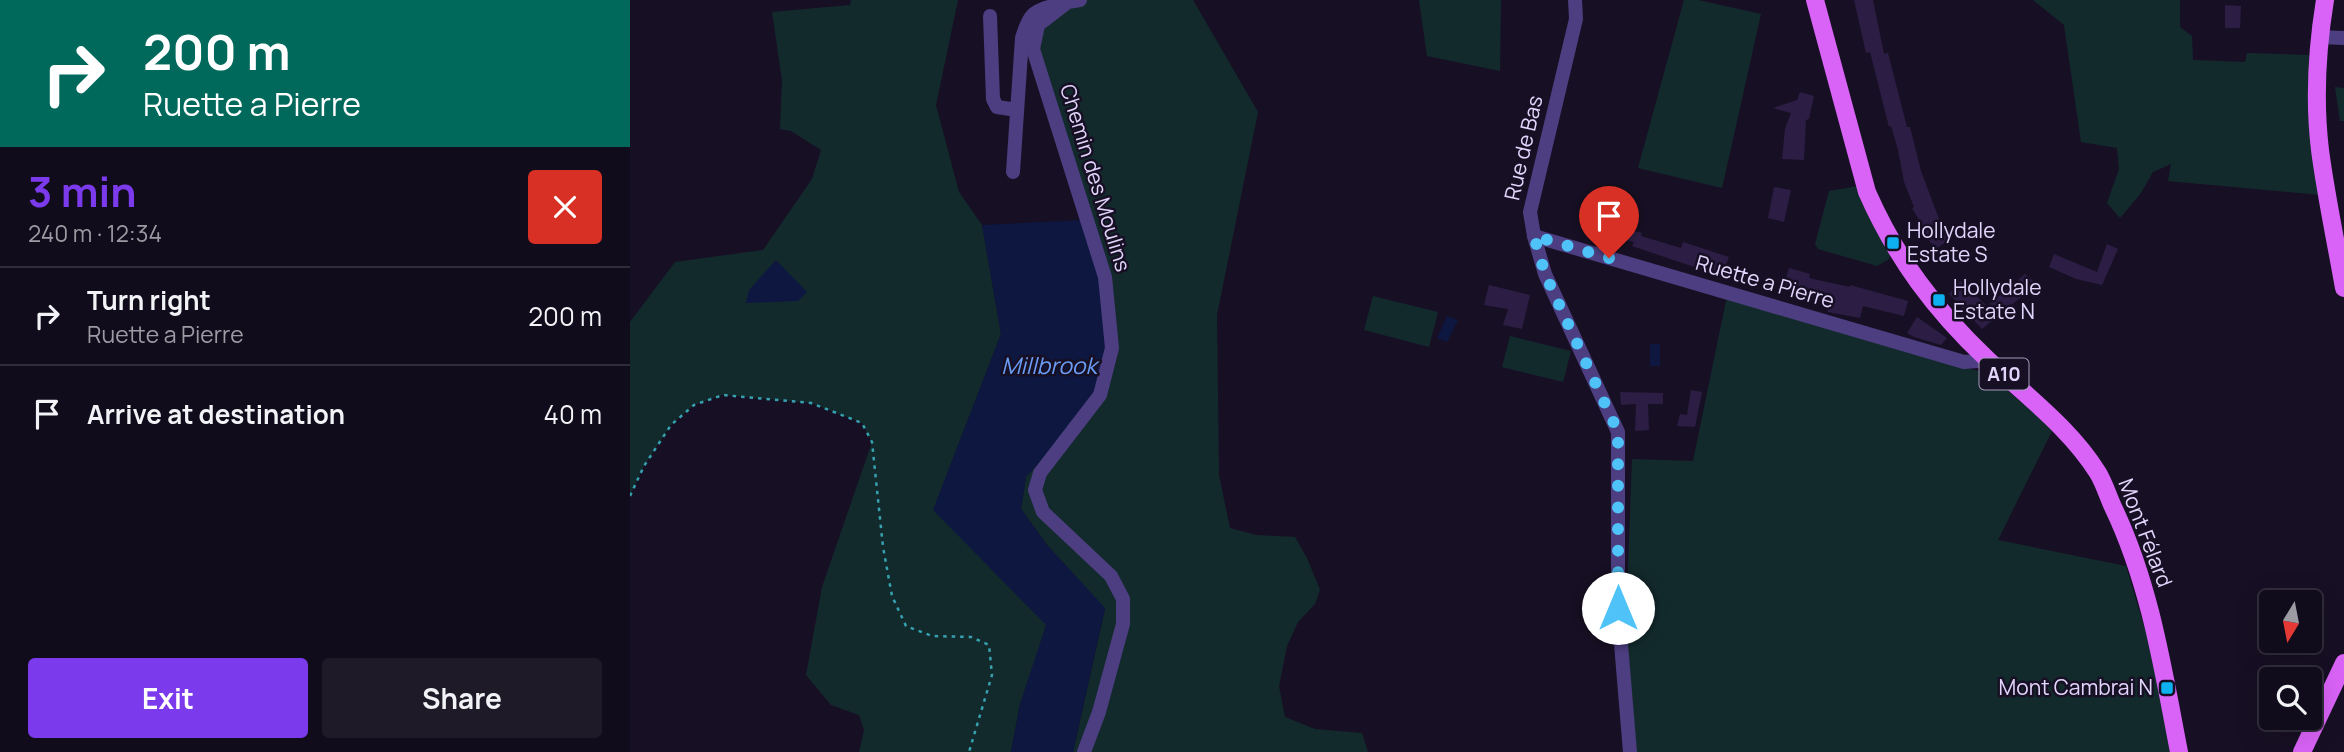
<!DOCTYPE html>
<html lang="en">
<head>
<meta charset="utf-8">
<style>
  :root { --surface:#110c1b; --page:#1e1a28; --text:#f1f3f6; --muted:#9c9ba3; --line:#302c3a; --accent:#7c3aed }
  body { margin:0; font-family:Manrope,sans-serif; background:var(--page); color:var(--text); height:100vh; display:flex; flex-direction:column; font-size:26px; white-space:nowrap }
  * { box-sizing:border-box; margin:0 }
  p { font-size:23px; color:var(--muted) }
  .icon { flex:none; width:38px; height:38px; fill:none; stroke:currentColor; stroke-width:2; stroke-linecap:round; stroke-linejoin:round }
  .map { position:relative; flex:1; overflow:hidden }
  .details { display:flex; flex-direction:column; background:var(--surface); width:630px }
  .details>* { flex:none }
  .hud { background:#00695c; color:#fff; overflow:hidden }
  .needle { width:46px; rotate:190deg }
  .buttons { position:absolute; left:1629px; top:590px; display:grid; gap:14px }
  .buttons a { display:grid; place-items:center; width:63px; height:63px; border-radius:7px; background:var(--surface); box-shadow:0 7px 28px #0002,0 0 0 2px var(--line); font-size:35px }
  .pin { position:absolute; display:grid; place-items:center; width:60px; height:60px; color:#fff; margin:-72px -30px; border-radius:50% 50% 50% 0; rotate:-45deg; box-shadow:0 0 7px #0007 }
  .pin .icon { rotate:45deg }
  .me { position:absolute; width:77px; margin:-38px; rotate:0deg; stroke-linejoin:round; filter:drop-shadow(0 0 5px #0008) }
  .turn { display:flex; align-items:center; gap:24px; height:147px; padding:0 28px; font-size:32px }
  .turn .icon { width:91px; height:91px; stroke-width:2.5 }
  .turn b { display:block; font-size:49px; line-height:60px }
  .round { display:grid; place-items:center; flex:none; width:74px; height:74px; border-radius:7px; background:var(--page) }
  .head { display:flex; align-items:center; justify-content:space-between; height:119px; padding:0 28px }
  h1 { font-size:42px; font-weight:700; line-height:52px; color:var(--accent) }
  .button { display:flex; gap:14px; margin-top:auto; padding:14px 28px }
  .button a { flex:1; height:80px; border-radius:7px; background:var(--accent); color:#fff; font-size:28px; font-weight:700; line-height:80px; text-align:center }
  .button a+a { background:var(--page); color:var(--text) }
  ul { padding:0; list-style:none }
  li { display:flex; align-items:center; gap:21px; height:98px; padding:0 28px; border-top:2px solid var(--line) }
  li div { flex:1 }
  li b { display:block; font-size:26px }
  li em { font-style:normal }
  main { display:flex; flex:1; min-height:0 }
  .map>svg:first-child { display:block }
  .green { fill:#132a2d }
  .water { fill:#0d1740 }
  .building { fill:#2c1d44 }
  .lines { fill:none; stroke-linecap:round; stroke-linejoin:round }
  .path { stroke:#36a1af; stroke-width:2.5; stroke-dasharray:3.5 5; stroke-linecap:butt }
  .minor { stroke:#4c3e80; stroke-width:14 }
  .major { stroke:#d963f6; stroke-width:18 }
  .route { stroke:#4fc3f7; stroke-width:12; stroke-dasharray:0 21.6 }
  .poi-dot { fill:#0eb1ef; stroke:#171024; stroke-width:2.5 }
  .labels { text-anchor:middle; stroke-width:5; stroke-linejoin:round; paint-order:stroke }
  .shield { fill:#171024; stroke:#a49abb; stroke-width:2 }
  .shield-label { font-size:19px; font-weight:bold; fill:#e1d5fc }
  .street-label { font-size:21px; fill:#e1d5fc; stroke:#171024 }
  .poi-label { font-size:21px; fill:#e1d5fc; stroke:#171024; text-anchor:start }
  .water-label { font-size:23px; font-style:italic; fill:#6a9cf6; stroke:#171024 }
</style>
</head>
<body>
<main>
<section class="details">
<div class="hud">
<div class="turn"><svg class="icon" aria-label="right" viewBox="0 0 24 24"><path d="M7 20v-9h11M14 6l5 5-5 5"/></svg><div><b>200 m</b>Ruette a Pierre</div></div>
</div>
<div class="head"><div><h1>3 min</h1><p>240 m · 12:34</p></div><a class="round" style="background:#d93025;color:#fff"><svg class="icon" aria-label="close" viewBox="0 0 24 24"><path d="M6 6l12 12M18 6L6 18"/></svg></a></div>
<ul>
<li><svg class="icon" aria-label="right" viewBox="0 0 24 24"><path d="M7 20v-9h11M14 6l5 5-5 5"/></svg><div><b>Turn right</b><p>Ruette a Pierre</p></div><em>200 m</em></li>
<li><svg class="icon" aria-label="arrive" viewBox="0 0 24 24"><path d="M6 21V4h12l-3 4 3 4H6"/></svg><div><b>Arrive at destination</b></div><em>40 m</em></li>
</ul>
<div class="button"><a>Exit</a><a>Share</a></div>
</section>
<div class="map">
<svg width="1714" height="752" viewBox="0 0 1714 752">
  <rect width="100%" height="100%" fill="#171024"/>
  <g class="green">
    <path d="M221,0H328L306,105L329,192L352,225L371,334L304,508L417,625L390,704L381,752H229L234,730L229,715L201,705L176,675L192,587L242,442L232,423L181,403L93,395L64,405L41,425L14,466L0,496V322L45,262L133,250L182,179L191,150L161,131L150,129L152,80L142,12L220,5Z"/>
    <path d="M450,0H563L628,112L587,315L589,475L600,528L626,535L665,537L677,558L690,590L685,604L668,622L657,646L649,686L655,717L685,729L732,733L738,752H443L475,609L417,545L391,509L396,477L470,395L475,277L403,49L408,25Z"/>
    <path d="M789,0H871L870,71L797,56Z"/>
    <path d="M1054,0H1068L1131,14L1092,188L1008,168Z"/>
    <path d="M1403,0H1550V27L1562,36L1563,60L1615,62L1617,53L1681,55L1690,195L1538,181L1541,164L1523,172L1511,193L1490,218L1477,203L1489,169L1487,148L1451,142L1434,25Z"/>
    <path d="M1705,87L1714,88V121H1710Z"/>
    <path d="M1228,186L1260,254L1259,259L1247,266L1188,249L1185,244L1199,191Z"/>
    <path d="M743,296L808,312L799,347L734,330Z"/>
    <path d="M1097,296L1358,374L1423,429L1368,540L1496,566L1522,653L1540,752H1006L996,622L1002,459L1063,461Z"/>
    <path d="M880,336L941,351L933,382L872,367Z"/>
  </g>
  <g class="water">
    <path d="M454,220L476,285L482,348L470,395L396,477L391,509L417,545L475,608L443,752H381L390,704L416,625L303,510L371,334L352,225Z"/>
    <path d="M146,260L177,292L168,301L116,303L119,290Z"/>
    <path d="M817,316L828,320L817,342L807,338Z"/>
    <rect x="1020" y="344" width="10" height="22"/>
  </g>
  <g class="building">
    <path d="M1224,0H1243L1254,54L1258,53L1277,127H1280L1291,171L1309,219L1307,221L1321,238L1306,249L1286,225L1291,223L1282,208L1284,207L1274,182L1268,150L1261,126L1259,127L1240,52L1236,53Z"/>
    <path d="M1595,5L1611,6L1610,28H1595Z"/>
    <path d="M1170,92L1184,96L1179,119L1176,120L1174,160L1152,159L1155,129L1161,113L1143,108L1167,100Z"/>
    <path d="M1144,187L1161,190L1154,222L1138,218Z"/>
    <path d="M998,229L1012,233L1011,236L1051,248L1053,242L1099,257L1093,273L1080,269L1079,272L1002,246L1004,242L995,240Z"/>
    <path d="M1477,244L1488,249L1472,285L1446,279L1419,267L1424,254L1467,272Z"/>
    <path d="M1159,268L1180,274L1179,278L1220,287V285L1278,301L1274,316L1233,306L1230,318L1198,312L1196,301L1153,287Z"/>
    <path d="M1395,274L1407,284L1352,329L1319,294L1330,281L1357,306Z"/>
    <path d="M859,285L900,295L892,329L873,325L878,309L854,305Z"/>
    <path d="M1287,317L1317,338L1311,345L1284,337L1277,333Z"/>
    <path d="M1061,390L1072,392L1065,427L1047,426L1050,414L1057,415Z"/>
    <path d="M990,392L1033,393V404H1018L1019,430L1005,431L1006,404L991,405Z"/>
  </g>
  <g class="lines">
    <path class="path" d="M0,496L14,466L41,425L64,405L93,395L181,403L232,423L242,442L253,547L262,596L276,626L302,636L341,637L359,645L362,675L339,752"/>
    <g class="minor">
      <path d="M450,0L438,2L408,25L403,49L475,277L482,348L470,395L410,473L405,490L413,512L481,576L493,599V624L469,712L454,752"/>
      <path d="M945,0L946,19L900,212L904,236L915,274L988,432V608L1000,752"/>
      <path d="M360,16L363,99L367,107L387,110"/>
      <path d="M1689,37L1714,38"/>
      <path d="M383,172L392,38C400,11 404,11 430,4"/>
      <path d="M904,236L1334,362L1348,361L1354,357"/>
    </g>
    <g class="major">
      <path d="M1185,0L1237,192C1266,258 1305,310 1357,359C1395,395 1440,428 1468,473C1474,483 1478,496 1483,507C1520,584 1533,669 1549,752"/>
      <path d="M1695,0C1687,49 1684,100 1690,150C1696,196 1706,242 1714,288"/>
      <path d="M1672,752L1714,663"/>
    </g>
  </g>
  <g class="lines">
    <path class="route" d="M979,258L904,236L915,274L988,432V608"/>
  </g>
  <g class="poi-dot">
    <rect x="1256" y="236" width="14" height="14" rx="3.5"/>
    <rect x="1302" y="293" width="14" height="14" rx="3.5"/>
    <rect x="1530" y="681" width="14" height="14" rx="3.5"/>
  </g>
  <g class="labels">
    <rect class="shield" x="1349.5" y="358.5" width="49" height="31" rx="5"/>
    <g class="shield-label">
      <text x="1374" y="381">A10</text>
    </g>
    <g class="street-label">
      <text transform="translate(894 148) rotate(-77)" y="7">Rue de Bas</text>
      <text transform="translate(465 178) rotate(73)" y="7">Chemin des Moulins</text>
      <text transform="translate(1135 282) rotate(16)" y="7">Ruette a Pierre</text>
      <text transform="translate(1515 533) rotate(69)" y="7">Mont Félard</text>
    </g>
    <g class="poi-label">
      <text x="1277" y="238">Hollydale<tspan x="1277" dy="24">Estate S</tspan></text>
      <text x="1323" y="295">Hollydale<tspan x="1323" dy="24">Estate N</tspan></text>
      <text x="1523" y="695" text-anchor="end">Mont Cambrai N</text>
    </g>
    <g class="water-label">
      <text x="419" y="374">Millbrook</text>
    </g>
  </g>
</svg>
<div class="buttons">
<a><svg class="needle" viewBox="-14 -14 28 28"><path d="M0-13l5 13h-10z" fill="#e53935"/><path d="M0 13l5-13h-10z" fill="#9c9ba3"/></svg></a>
<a><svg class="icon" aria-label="search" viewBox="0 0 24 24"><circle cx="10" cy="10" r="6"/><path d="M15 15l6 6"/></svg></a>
</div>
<div class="pin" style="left:979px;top:258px;background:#d93025"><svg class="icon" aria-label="arrive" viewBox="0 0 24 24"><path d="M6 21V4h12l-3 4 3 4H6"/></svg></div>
<svg class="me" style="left:988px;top:608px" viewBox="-20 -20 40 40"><circle r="19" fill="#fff"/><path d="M0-13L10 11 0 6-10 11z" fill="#4fc3f7"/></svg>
</div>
</main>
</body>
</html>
